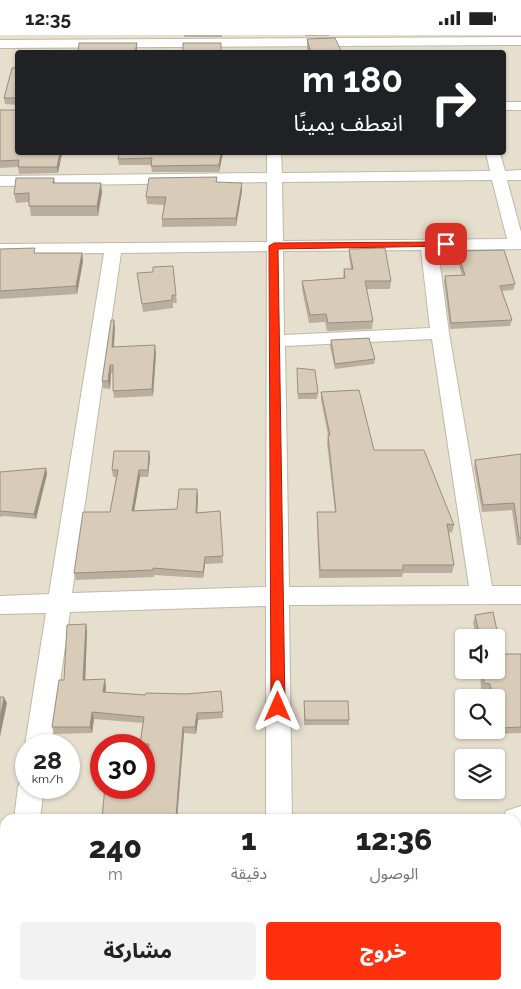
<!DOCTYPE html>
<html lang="ar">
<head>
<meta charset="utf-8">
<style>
  :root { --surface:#fff; --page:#f2f2f2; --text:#222; --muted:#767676; --accent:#ff300b }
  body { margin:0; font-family:Raleway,"Noto Sans Arabic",sans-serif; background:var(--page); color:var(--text); direction:rtl; height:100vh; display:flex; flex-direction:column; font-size:19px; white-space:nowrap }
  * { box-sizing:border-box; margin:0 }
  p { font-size:16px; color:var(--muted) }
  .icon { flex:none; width:28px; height:28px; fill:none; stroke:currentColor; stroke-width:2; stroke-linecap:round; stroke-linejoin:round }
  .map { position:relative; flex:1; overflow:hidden; direction:ltr }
  .side { position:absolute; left:0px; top:779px; width:521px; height:176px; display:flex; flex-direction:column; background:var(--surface); border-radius:15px 15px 0 0; box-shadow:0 1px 4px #0004; direction:rtl }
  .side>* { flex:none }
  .top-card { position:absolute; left:15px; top:15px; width:491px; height:105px; border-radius:5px; box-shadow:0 1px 4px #0004; direction:rtl; background:#202124; color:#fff; overflow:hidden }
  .fabs { position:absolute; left:455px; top:594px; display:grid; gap:10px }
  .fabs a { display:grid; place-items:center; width:50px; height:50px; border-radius:5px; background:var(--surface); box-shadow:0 1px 4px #0004; font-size:25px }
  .speed { position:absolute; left:15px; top:699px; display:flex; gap:10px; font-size:25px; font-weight:700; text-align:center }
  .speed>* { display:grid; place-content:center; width:65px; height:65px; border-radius:50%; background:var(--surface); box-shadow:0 1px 4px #0004; line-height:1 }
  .speed small { font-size:12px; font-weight:400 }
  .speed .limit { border:8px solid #d22; background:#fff; color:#111 }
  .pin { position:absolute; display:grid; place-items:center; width:42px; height:42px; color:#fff; margin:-21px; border-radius:10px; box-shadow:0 2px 8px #0006 }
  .me { position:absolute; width:55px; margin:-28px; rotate:0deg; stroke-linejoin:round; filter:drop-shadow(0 0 4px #0008) }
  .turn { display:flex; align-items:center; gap:18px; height:105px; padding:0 20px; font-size:22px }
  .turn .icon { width:65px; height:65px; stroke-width:2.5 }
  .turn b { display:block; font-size:35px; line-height:42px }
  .eta { display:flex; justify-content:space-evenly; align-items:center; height:85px; text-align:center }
  .eta b { font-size:30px; font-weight:800; line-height:35px }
  .button { display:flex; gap:10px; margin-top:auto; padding:10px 20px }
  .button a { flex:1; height:58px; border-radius:5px; background:var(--accent); color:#fff; font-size:20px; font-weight:800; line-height:58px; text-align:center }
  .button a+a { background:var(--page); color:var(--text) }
  .status { display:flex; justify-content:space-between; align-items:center; height:35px; padding:0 25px; background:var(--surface); direction:ltr }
  .status svg { height:14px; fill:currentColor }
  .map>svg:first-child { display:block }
  .residential { fill:#e7dfce; fill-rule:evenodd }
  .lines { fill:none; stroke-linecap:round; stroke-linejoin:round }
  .street-casing { stroke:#c1b8a6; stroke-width:2 }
  .street { fill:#fff; fill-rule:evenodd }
  .wall { fill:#baaf9e }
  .shaded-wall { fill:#978e81 }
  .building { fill:#d8cbb8; stroke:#978e81 }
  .route { fill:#ff300b; stroke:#a61f07 }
</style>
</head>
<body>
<div class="status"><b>12:35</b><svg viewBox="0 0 49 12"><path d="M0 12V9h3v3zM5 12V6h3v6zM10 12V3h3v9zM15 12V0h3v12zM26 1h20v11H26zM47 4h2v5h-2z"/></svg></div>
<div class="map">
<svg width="521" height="954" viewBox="0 0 521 954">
  <rect width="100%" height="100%" fill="#f2ede1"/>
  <path class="residential" d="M0,0H521V954H0ZM18,18H504V118H18ZM464,602H496V635H464ZM464,662H496V695H464ZM26,710H69V752H26ZM101,710H144V752H101ZM464,722H496V755H464ZM5,784H516V950H5Z"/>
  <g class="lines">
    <defs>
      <g id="street">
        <path d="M521,2V10L0,13V5Z"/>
        <rect x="504" y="67" width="17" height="8"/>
        <path d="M267,118H281L282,138L490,136L486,118H500L505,136L521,135V145H507L521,197V214L438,215L449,298L492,551H521V569L289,570L292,784H266V571L70,577L51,710H26V712L25,710L46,578L0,579V561L49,559L104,218L0,219V209L267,207V147L0,151V141L267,138ZM492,145L507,204L283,206L282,147ZM421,215L430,293L284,300L283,216ZM267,216L266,552L72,558L121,218ZM432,304L469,551L289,552L285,311Z"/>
        <path d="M26,741V752H44L40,784H14L18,752L22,743Z"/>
        <path d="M521,771V797L516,798V784H503L506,776Z"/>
        <rect x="0" y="849" width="5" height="28"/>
        <path d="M5,910V950H17L16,954H0V912Z"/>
        <rect x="266" y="950" width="30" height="4"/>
      </g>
    </defs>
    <use href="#street" class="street-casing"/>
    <use href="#street" class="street"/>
  </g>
  <g class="wall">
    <rect x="184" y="0" width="38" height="2"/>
    <rect x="305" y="0" width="24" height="1"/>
    <path d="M307,4L342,18H308L307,13Z"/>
    <path d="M18,33V70L5,69L4,63Z"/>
    <path d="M0,75H17L18,118H78V119L62,118L58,138L19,139L18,132L0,133Z"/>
    <path d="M223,118L219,137H152L151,130H119L118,124Z"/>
    <path d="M217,142V147L242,156L236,191L162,192V184L164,170L147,169L146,162Z"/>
    <path d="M54,143L55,148L102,157L98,181H31L29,167L16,168L14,159Z"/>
    <path d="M0,214L36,218H82L83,226L77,259L0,264Z"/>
    <path d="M349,214L391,246L390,254H366L373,286L372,294L327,296L325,287L309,288L302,254V246L343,243L344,234H351L349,222Z"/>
    <path d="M457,216L515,249L513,255L502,256L512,285L510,291L450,294L444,246L445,241L462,240L456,221Z"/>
    <path d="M137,238L176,260L177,268H173V273L143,277Z"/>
    <path d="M115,293L114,312L156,318L153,361L114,363L113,356V338H111L110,354L103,353L102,346Z"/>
    <path d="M331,305L375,324L374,329L335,334L330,311Z"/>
    <path d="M297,333L318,358L317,364H298Z"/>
    <path d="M321,357L374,415L454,490L452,498L449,497L454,530L452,538H403L402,542L319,543L317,485V477H335L327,408L328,400L321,365Z"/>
    <path d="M149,416L150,423L148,442H140L134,476L177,474L198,461L197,478L220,476L223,528L205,529L203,543L154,540V542L76,545L74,538L110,477L116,442H113L112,435Z"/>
    <path d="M521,419V510H517L512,475L482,477L474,432L475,425Z"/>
    <path d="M46,433L47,439L36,484L4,481L0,482V437Z"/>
    <path d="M493,577L502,619H521V698L498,699L496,691V662H489L487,655H481L480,635H496V602H476L473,588L475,580Z"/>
    <path d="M86,589L87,596L85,645L106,651V657L145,660L186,659L221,656L223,683L198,685L196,699L184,698L177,784H102L145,752L149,716L144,715V710H140L143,688L94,684L92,698L54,699L52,692L64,645Z"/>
    <path d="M304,666L349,685V690H304Z"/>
    <rect x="516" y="804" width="5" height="27"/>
    <path d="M516,922H521V954H503L502,950H516Z"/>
    <path d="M116,950H136L135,952H116Z"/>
    <path d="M430,950H456L454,954H430Z"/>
  </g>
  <g class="shaded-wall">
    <path d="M137,8V18H135Z"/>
    <path d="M60,118H62L58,138L57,132Z"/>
    <path d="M221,118H223L219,137V130Z"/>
    <path d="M101,148L102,157L98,181L97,171Z"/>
    <path d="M242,148V156L236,191V183Z"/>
    <path d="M82,218L83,226L77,259L76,251Z"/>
    <path d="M114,285L115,293L113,319L112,312Z"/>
    <path d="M155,310L156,318L153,361L152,354Z"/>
    <path d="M110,330L111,338L110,354L108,346Z"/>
    <path d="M149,416L150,423L148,442V435Z"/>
    <path d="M46,433L47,439L36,484L34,479Z"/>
    <path d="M139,435L140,442L133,483L132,476Z"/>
    <path d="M197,454L198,461L197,485L196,478Z"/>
    <path d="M205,522V529L203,543V537Z"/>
    <path d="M86,589L87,596L85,651L83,645Z"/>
    <path d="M105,644L106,651L105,663L103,657Z"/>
    <path d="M4,662L7,668L0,702V684Z"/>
    <path d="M92,677L94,684L92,698L90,692Z"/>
    <path d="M197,678L198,685L196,699L195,692Z"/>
    <path d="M183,692L184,698L177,784H176Z"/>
  </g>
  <g class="building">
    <path d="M335,3L342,18H311L307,4Z"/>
    <path d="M79,8H137L135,18H78Z"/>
    <rect x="183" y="8" width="38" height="10"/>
    <path d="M12,33H18V63H4Z"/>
    <path d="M18,74V118H60L57,132H18L19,125L0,126V75H17Z"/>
    <path d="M119,118H221L219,130L151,131L152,123L118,124Z"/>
    <path d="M217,142L216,147L242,148L236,183L162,184L166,162H146L149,143Z"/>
    <path d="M16,143H54L53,148H101L97,171H29V158L14,159Z"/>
    <path d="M35,213L34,218H82L76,251L0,256V214Z"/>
    <path d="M385,213L391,246H365L373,286L328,288L326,279L310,280L302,246L345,243L344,234H353L349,214Z"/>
    <path d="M504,215L515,249L500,251L512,285L451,288L445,241L465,240L457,216Z"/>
    <path d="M173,231L176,260H172V265L142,269L137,238L153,237V232Z"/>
    <path d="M111,285H114L112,312L155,310L152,354L113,356V330H110L108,346H102Z"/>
    <path d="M369,303L375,324L335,329L331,305Z"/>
    <path d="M297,333L315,335L318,358L298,359Z"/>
    <path d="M359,355L374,415H424L454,490L447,489L454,530H403V535H320L317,477H336L328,400H330L321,357Z"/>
    <path d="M114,416H149L148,435H139L132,476L177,474L179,454H197L196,478L220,476L223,521L205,522L203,537L153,533V535L74,538L83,477H110L118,435H112Z"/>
    <path d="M521,419V503H519L514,468L483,470L475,425Z"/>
    <path d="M46,433L34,479L0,476V437Z"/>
    <path d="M493,577L502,619H521V692L501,693L496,674V662H493L490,649L484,648L483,635H496V602H480L475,580Z"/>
    <path d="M86,589L83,645L105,644L103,657L145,660L146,658L186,659L221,656L223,677L197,678L195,692H183L176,782L152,781V783H102L105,752H145L149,709H140L144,682L92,677L90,692H52L59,645H64L67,590Z"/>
    <path d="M0,662H4L0,684Z"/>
    <path d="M304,666H348L349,685H305Z"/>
    <rect x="516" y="804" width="5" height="23"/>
    <rect x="516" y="922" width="5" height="24"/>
  </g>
  <path class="route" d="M446,207L450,209L449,211L278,214L285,672L283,677L278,678L273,677L271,672L269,211L274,208Z"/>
</svg>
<div class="fabs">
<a><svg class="icon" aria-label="sound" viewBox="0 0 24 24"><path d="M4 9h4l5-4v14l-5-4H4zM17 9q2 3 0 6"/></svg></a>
<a><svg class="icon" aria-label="search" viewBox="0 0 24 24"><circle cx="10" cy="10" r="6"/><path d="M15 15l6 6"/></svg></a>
<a><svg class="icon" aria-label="layers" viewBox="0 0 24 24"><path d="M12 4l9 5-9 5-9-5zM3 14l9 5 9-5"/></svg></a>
</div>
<div class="speed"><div>28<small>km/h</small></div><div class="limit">30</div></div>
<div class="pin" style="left:446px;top:209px;background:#d93025"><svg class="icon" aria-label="arrive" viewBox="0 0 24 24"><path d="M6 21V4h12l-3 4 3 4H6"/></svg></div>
<svg class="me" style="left:278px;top:672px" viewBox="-20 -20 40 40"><path d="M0-17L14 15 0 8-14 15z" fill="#ff300b" stroke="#fff" stroke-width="4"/></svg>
<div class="top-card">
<div class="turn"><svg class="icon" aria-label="right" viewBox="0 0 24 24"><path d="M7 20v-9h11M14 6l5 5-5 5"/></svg><div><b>180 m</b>انعطف يمينًا</div></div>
</div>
<section class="side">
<div class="eta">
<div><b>12:36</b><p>الوصول</p></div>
<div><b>1</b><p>دقيقة</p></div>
<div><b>240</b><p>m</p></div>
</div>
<div class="button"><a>خروج</a><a>مشاركة</a></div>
</section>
</div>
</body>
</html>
